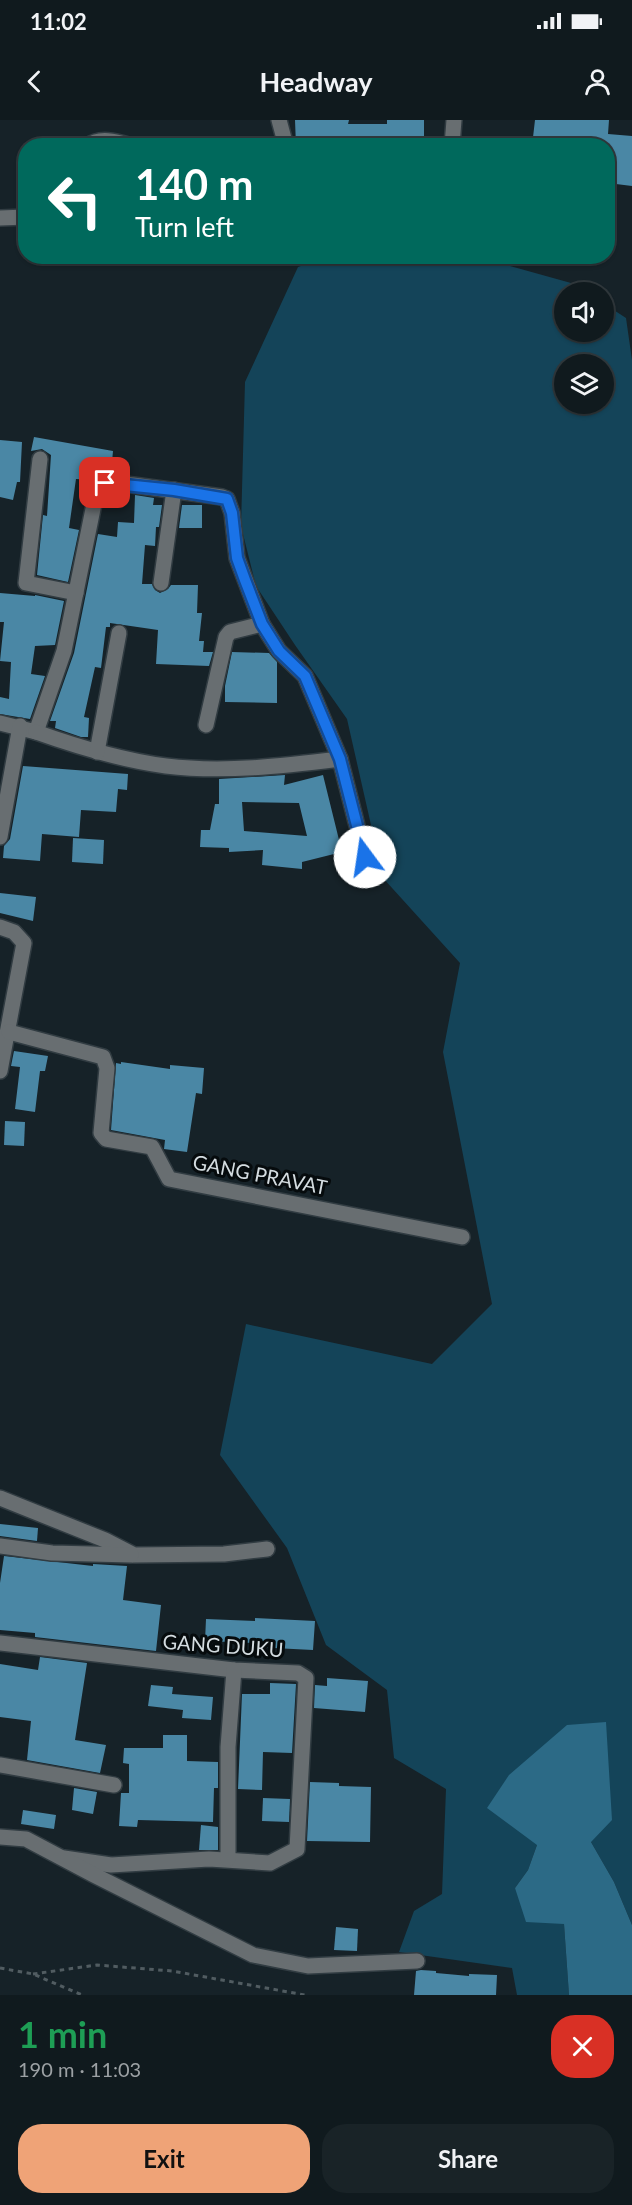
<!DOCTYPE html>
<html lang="en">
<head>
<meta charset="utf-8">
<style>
  :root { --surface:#101a1e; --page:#192327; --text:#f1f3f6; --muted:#9ca1a4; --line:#30383c; --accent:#efa377 }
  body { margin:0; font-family:Lato,sans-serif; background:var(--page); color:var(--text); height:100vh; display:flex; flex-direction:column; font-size:22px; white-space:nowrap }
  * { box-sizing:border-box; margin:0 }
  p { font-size:20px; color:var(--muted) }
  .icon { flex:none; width:33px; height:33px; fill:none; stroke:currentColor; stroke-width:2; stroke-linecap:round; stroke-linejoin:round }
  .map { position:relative; height:1875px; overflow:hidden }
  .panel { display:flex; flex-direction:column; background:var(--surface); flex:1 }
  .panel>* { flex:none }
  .top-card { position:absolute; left:18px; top:18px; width:597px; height:126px; border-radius:24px; box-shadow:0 2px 4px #0004,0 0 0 2px var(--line); background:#00695c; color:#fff; overflow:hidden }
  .controls { position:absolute; left:554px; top:162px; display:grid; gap:12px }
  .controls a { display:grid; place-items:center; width:60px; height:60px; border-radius:50%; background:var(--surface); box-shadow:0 2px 4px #0004,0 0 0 2px var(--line); font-size:30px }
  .pin { position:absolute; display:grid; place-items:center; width:51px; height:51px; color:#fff; margin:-26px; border-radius:12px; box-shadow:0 3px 9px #0006 }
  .me { position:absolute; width:66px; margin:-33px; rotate:346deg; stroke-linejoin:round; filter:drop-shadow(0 0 4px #0008) }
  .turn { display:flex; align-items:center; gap:21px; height:126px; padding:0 18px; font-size:27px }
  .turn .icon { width:78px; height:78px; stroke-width:2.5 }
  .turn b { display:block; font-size:42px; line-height:51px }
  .round { display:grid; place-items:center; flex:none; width:63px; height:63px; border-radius:24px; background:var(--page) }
  .headline { display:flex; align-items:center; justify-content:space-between; height:102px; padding:0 18px }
  h1 { font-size:36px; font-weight:700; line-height:45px; color:#1e9e55 }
  .button { display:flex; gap:12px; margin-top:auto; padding:12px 18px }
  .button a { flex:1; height:69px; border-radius:24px; background:var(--accent); color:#111; font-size:24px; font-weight:700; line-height:69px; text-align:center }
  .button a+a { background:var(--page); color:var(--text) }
  .status { display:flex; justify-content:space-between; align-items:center; height:42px; padding:0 30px; background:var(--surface); direction:ltr }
  .status svg { height:16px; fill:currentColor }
  header { display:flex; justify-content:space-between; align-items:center; height:78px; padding:0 18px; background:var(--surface); font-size:27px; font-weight:700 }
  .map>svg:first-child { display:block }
  .green { fill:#144459; fill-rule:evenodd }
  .water { fill:#2c6a86 }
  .building { fill:#4a87a5; fill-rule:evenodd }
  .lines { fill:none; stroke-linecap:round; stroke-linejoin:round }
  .minor-casing { stroke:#313c42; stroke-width:18 }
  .path { stroke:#515c61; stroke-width:3; stroke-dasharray:4.5 4.5; stroke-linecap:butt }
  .minor { stroke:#686e71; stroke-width:15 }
  .route-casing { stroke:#114b97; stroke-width:15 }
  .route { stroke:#1a73e8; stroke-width:10 }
  .labels { text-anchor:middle; stroke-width:6; stroke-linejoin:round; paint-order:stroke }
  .street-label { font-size:20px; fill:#d4dce0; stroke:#060b0d }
</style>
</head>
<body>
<div class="status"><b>11:02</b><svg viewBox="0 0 49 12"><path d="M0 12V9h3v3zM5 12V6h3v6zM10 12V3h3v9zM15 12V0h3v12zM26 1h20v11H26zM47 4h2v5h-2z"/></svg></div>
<header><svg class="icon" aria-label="back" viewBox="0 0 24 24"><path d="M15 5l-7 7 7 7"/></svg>Headway<svg class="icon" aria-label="person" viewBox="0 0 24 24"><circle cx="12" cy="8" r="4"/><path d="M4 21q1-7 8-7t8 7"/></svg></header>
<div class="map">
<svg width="632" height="1875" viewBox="0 0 632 1875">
  <rect width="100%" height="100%" fill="#162228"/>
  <path class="green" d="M326,137H459L510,146L571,163L586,172H564V212H603V183L626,198L632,240V1805L614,1762L591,1722L537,1725L528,1750L515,1768L564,1804L569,1875H517L512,1848L399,1832L414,1791L442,1774L446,1669L394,1638L387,1570L326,1525L287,1428L220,1335L246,1204L432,1244L492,1184L443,932L460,843L383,758L347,599L295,525L256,466L241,406L245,262L298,147ZM564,244H603V284H564Z"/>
  <path class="water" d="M606,1602L612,1700L591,1722L614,1762L632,1805V1875H569L564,1804L526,1802L515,1768L528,1750L537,1725L487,1688L509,1655L567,1605Z"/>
  <g class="building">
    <path d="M295,0H349L348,4H387V0H424V26H296Z"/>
    <path d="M535,0H609L608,14L632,16V66L608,63V25L532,26Z"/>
    <path d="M34,317L113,331L111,353L100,355L94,360L76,359L69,408L79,410L68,462L37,455L43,395L47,396L51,335L42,329L31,331Z"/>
    <path d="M0,320L22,322L20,362H17L13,380L0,377Z"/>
    <path d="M135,375L154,378L153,385H162L159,407H156L155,426L145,425L142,464H152L155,470L160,473L168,469L171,465H198L197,493H202L199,521H204L203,532H213L209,546L156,544L158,510L110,503V507H106L101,548L95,547L84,597L89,598L88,617H81L55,608L56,601H50L74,533L98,414L117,417L118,402L134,403Z"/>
    <path d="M182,385H202V408H179Z"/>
    <path d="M0,473L35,476V475L64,481L55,525L35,526L31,554L45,556L30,599L0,594V577L9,579L11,542L0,541L4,502H0Z"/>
    <path d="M232,532L269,533L277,542V583L225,582V566Z"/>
    <path d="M23,646L128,654L127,670L118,669L116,692L81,690L79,717L42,714L40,741L3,738L4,726L10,719Z"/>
    <path d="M285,655L284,665L323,655L342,732L302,742V749L262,745L263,730L229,732V728L200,727L201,710H210L215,684H219V659ZM242,682L299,683L307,716L244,711Z"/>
    <path d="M73,718L104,720L103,744L72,742Z"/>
    <path d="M0,773L36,777L33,801L0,793Z"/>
    <path d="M14,931L48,936L45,951H40L35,992L15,989L20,947L11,946Z"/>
    <path d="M121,942L170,949V945L204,948L202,974L196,973L187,1032L164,1029L165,1020L111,1010L116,943L121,944Z"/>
    <path d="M5,1001L25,1002L24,1026L4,1025Z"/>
    <path d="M0,1404L38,1408L37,1421L0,1416Z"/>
    <path d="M4,1436L93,1446V1444L127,1446L123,1480L161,1485L156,1531L35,1517V1513L0,1510V1463Z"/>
    <path d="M255,1498L315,1501L313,1530L254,1527V1523L205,1521L206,1499L255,1501Z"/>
    <path d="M40,1537L87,1543L75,1620L106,1625L100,1653L27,1640L31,1601L0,1597V1544L38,1550Z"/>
    <path d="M327,1558L368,1561L365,1592L314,1588L315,1565L327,1566Z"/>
    <path d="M270,1563L296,1564L292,1633L263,1632L262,1670L238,1669L242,1574H270Z"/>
    <path d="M151,1565L173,1567L172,1574L213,1577L211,1600L182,1598L183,1590L148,1586Z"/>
    <path d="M163,1615H187V1641L218,1642V1668H214L213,1702L138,1700L137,1707L119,1706L121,1673H129V1644L123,1643L124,1628H163Z"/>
    <path d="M310,1662L339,1663V1666L371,1667L370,1722L307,1721Z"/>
    <path d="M74,1668L97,1672L93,1694L72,1690Z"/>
    <path d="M263,1678L290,1679L289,1702L262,1701Z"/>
    <path d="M23,1690L56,1695L54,1709L21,1704Z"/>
    <path d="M201,1705L218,1707V1730H199Z"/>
    <path d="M336,1807L358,1809L357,1831L334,1830Z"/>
    <path d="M421,1850L436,1851V1853L469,1856V1854L497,1855L496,1875H414L416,1851Z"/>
  </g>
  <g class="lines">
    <defs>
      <g id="minor">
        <path d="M279,0L286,26"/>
        <path d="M88,26C100,16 118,22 132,26"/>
        <path d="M452,26L454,0"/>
        <path d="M0,98L26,97"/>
        <path d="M40,339L26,463L76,473"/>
        <path d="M161,463L174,370"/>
        <path d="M0,603L36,612L64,531L94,384C100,366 98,362 118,363L222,377L227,379L232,393L237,438L262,504L279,531L305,556L340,639"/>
        <path d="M206,605L226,517L230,512L262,504"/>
        <path d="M36,612C78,627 121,640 166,646C223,653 283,646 340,639L365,737"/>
        <path d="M97,632L119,513"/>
        <path d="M0,717L20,606"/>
        <path d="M0,807L14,812L24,823L0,951"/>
        <path d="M9,912L103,937L107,948L101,1013L106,1019L152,1027L169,1059L462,1117"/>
        <path d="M0,1378L105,1420L134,1435L224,1434L267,1429"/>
        <path d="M0,1426L52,1433L131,1435"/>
        <path d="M0,1523L234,1550L298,1553L306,1558L297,1729L270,1743L209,1739L111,1745L64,1738"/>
        <path d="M0,1645L114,1665"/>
        <path d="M0,1717L26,1719L94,1755L253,1835L308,1846L417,1841"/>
        <path d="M228,1739V1627L234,1550"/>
      </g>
    </defs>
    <use href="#minor" class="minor-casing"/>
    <g class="path">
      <path d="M0,1848L33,1854L82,1875"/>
      <path d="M33,1854L97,1845L172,1851L305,1875"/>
    </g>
    <use href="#minor" class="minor"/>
  </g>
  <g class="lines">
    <defs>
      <path id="route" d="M105,363L174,370L227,379L232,393L237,438L245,460L262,504L279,531L305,556L340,639L365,737"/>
    </defs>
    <use href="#route" class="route-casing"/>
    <use href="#route" class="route"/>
  </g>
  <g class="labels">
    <g class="street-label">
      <text transform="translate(260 1055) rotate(11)" y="7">GANG PRAVAT</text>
      <text transform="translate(223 1526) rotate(4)" y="7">GANG DUKU</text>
    </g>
  </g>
</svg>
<div class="controls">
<a><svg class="icon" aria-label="sound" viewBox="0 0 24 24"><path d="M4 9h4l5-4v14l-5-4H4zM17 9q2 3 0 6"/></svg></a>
<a><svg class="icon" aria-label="layers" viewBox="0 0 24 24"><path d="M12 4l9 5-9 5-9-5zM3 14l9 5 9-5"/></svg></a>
</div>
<div class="pin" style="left:105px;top:363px;background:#d93025"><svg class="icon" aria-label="arrive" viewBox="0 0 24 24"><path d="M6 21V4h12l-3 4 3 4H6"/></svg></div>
<svg class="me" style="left:365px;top:737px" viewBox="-20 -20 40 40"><circle r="19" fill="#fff"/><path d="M0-13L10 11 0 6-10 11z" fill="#1a73e8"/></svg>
<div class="top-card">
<div class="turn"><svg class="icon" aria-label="left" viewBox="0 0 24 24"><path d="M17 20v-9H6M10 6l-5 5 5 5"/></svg><div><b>140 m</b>Turn left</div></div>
</div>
</div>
<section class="panel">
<div class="headline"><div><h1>1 min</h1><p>190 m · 11:03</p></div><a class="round" style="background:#d93025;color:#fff"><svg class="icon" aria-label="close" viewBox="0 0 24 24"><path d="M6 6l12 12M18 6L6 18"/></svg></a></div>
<div class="button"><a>Exit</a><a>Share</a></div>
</section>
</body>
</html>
